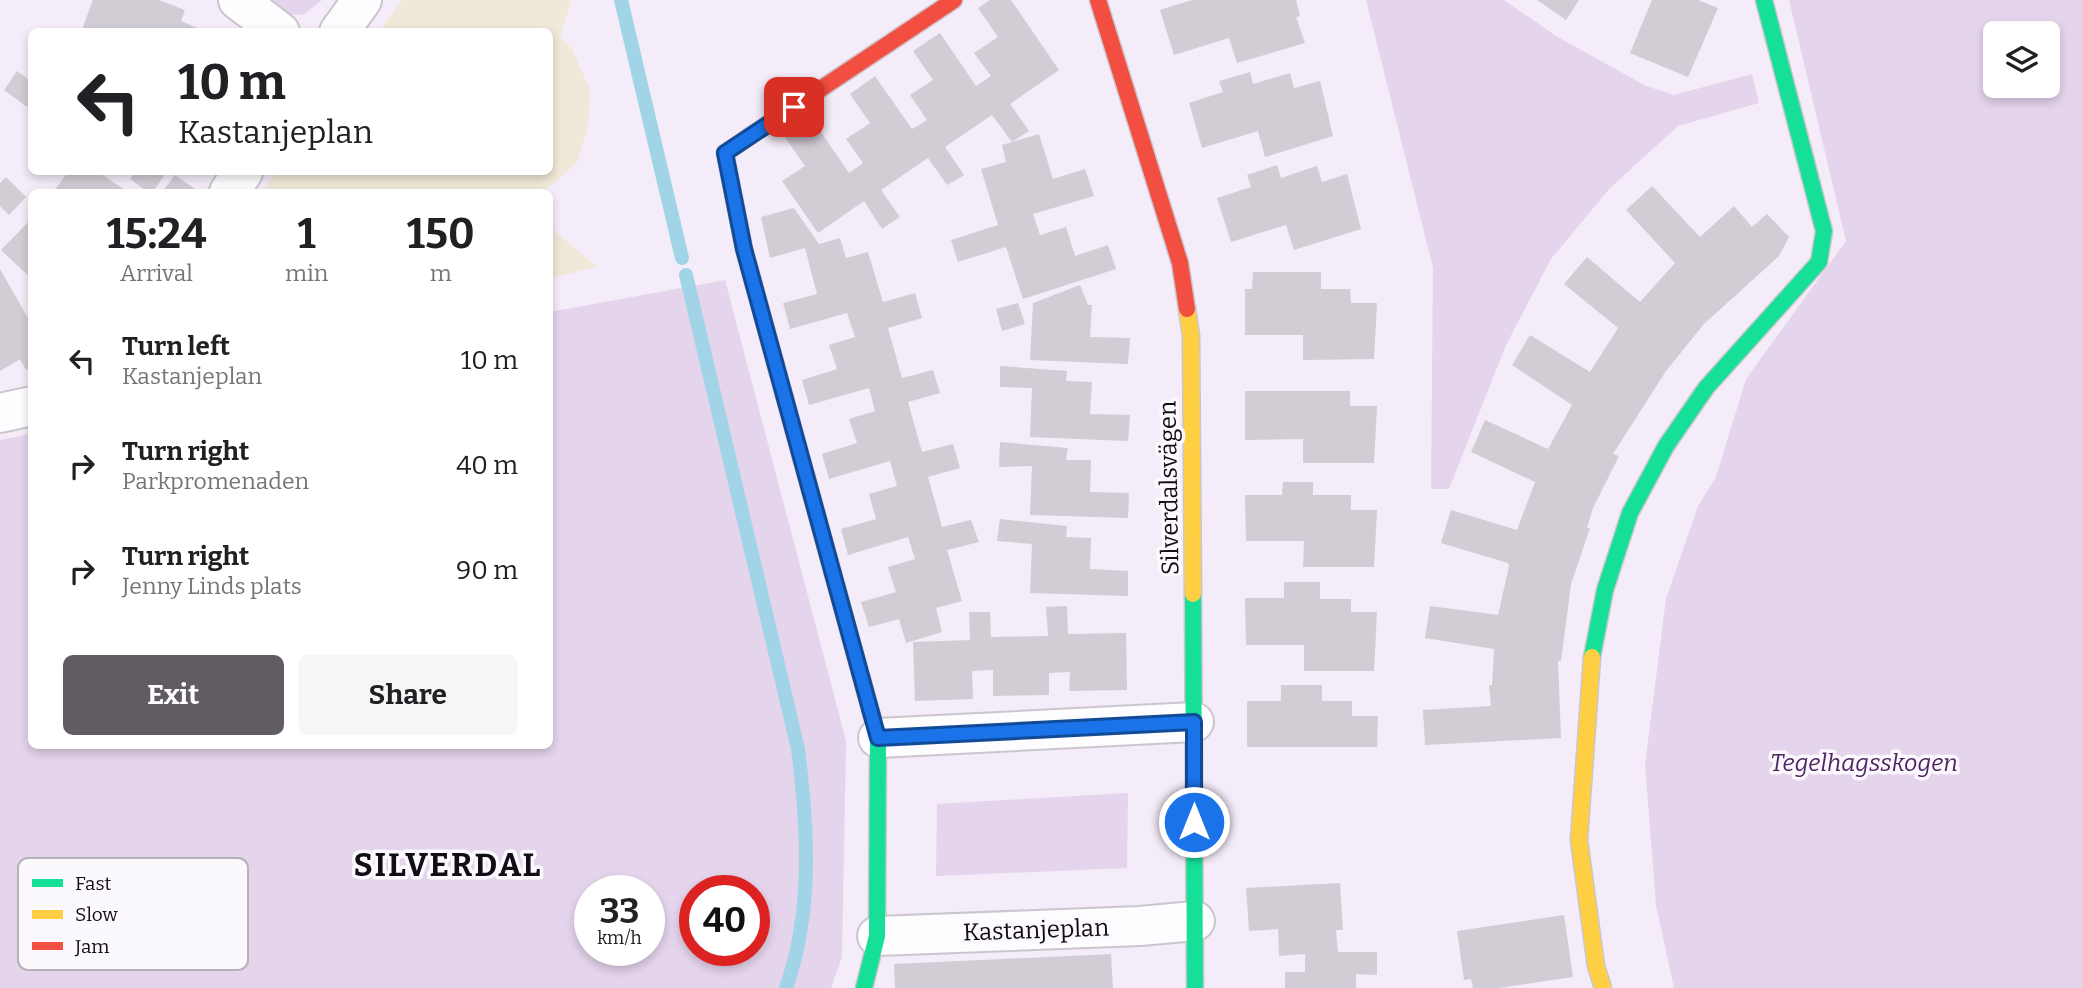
<!DOCTYPE html>
<html lang="en">
<head>
<meta charset="utf-8">
<style>
  :root { --surface:#fff; --page:#f6f6f6; --text:#202124; --muted:#757577; --accent:#615b64 }
  body { margin:0; font-family:Bitter,serif; background:var(--page); color:var(--text); height:100vh; display:flex; flex-direction:column; font-size:26px; white-space:nowrap }
  * { box-sizing:border-box; margin:0 }
  p { font-size:23px; color:var(--muted) }
  .icon { flex:none; width:38px; height:38px; fill:none; stroke:currentColor; stroke-width:2; stroke-linecap:round; stroke-linejoin:round }
  .map { position:relative; flex:1; overflow:hidden }
  .side { position:absolute; left:28px; top:189px; width:525px; height:560px; display:flex; flex-direction:column; background:var(--surface); border-radius:10px; box-shadow:0 4px 10px #0003 }
  .side>* { flex:none }
  .hud { position:absolute; left:28px; top:28px; width:525px; height:147px; border-radius:10px; box-shadow:0 4px 10px #0003; background:#fff; color:var(--text); overflow:hidden }
  .fabs { position:absolute; left:1983px; top:21px; display:grid; gap:14px }
  .fabs a { display:grid; place-items:center; width:77px; height:77px; border-radius:10px; background:var(--surface); box-shadow:0 4px 10px #0003; font-size:35px }
  .speed { position:absolute; left:574px; top:875px; display:flex; gap:14px; font-size:35px; font-weight:700; text-align:center }
  .speed>* { display:grid; place-content:center; width:91px; height:91px; border-radius:50%; background:var(--surface); box-shadow:0 4px 10px #0003; line-height:1 }
  .speed small { font-size:18px; font-weight:400 }
  .speed .limit { border:10px solid #d22; background:#fff; color:#111 }
  .pin { position:absolute; display:grid; place-items:center; width:60px; height:60px; color:#fff; margin:-30px; border-radius:14px; box-shadow:0 4px 10px #0006 }
  .me { position:absolute; width:77px; margin:-38px; rotate:0deg; stroke-linejoin:round; filter:drop-shadow(0 0 5px #0008) }
  .turn { display:flex; align-items:center; gap:24px; height:147px; padding:0 35px; font-size:32px }
  .turn .icon { width:91px; height:91px; stroke-width:2.5 }
  .turn b { display:block; font-size:49px; line-height:60px }
  .eta { display:flex; justify-content:space-evenly; align-items:center; height:119px; text-align:center }
  .eta b { font-size:42px; font-weight:700; line-height:49px }
  .primary-button { display:flex; gap:14px; margin-top:auto; padding:14px 35px }
  .primary-button a { flex:1; height:80px; border-radius:10px; background:var(--accent); color:#fff; font-size:28px; font-weight:700; line-height:80px; text-align:center }
  .primary-button a+a { background:var(--page); color:var(--text) }
  ul { padding:0; list-style:none }
  li { display:flex; align-items:center; gap:21px; height:105px; padding:0 35px }
  li div { flex:1 }
  li b { display:block; font-size:26px }
  li em { font-style:normal }
  .map>svg:first-child { display:block }
  .green { fill:#e4d4ec; fill-rule:evenodd }
  .sand { fill:#f0e8d8 }
  .lines { fill:none; stroke-linecap:round; stroke-linejoin:round }
  .stream { stroke:#a1d4e6; stroke-width:14 }
  .building { fill:#d2ccd5 }
  .street-casing { stroke:#cbc6ce; stroke-width:42 }
  .fast-casing { stroke:#cbc6ce; stroke-width:19 }
  .slow-casing { stroke:#cbc6ce; stroke-width:19 }
  .jam-casing { stroke:#cbc6ce; stroke-width:19 }
  .street { stroke:#fdfcfe; stroke-width:38 }
  .fast { stroke:#16e098; stroke-width:16 }
  .slow { stroke:#ffcf43; stroke-width:16 }
  .jam { stroke:#f24e42; stroke-width:16 }
  .route-casing { stroke:#114b97; stroke-width:18 }
  .route { stroke:#1a73e8; stroke-width:12 }
  .labels { text-anchor:middle; stroke-width:7; stroke-linejoin:round; paint-order:stroke }
  .street-label { font-size:24px; fill:#120d14; stroke:#fcf9fe }
  .park-label { font-size:24px; font-style:italic; fill:#4e2461; stroke:#fcf9fe }
  .district-label { font-size:32px; font-weight:bold; letter-spacing:2px; fill:#120d14; stroke:#fcf9fe }
  .key { fill:#fcf9fe; stroke:#b6b2b8; stroke-width:2 }
  .key-label { font-size:19px; fill:#120d14 }
</style>
</head>
<body>
<div class="map">
<svg width="2082" height="988" viewBox="0 0 2082 988">
  <rect width="100%" height="100%" fill="#f4ecf8"/>
  <g class="green">
    <path d="M260,0H322L303,15L286,14Z"/>
    <path d="M1366,0H1504L1556,36L1646,86L1674,95L1752,74L1759,103L1678,126L1610,188L1551,259L1506,345L1449,489H1431L1433,268Z"/>
    <path d="M1789,0H2082V988H1674L1656,905L1645,765L1666,599L1698,506L1716,477L1746,379L1846,241ZM1995,33H2048V86H1995Z"/>
    <path d="M725,280L846,741L842,957L831,988H0V440L31,434L32,746H550V312ZM590,891H649V950H590ZM695,891H754V950H695Z"/>
    <path d="M1128,793L1127,868L936,876L937,804Z"/>
  </g>
  <g class="sand">
    <path d="M402,0H571L560,37L572,49L590,90L588,126L577,163L543,192H261L276,172H550V32L379,31Z"/>
    <path d="M550,227L597,267L550,278Z"/>
  </g>
  <g class="lines">
    <g class="stream">
      <path d="M621,0L682,258"/>
      <path d="M686,275L798,749C808,828 813,912 786,988"/>
    </g>
  </g>
  <g class="building">
    <path d="M93,0H159L185,10L181,21L207,32H81Z"/>
    <path d="M990,0H1011L1059,70L1010,104L1029,131L1012,142L992,115L945,147L964,175L947,185L928,158L881,190L900,217L882,229L864,201L818,233L782,181L805,166L785,137L812,119L849,173L863,163L846,139L870,123L850,94L875,76L912,129L927,120L910,95L933,80L913,51L940,33L976,86L991,76L974,53L998,37L978,8Z"/>
    <path d="M1192,0H1296L1300,16L1296,17L1305,43L1237,63L1229,38L1174,55L1160,10Z"/>
    <path d="M1537,0H1579L1566,20Z"/>
    <path d="M1652,0H1698L1718,8L1688,77L1630,53Z"/>
    <path d="M17,71L32,82V101L27,107L4,90Z"/>
    <path d="M1250,72L1253,84L1290,73L1294,88L1320,81L1333,136L1265,157L1258,131L1202,148L1189,103L1223,92L1219,81Z"/>
    <path d="M1039,134L1053,179L1085,169L1094,196L1033,214L1040,235L1066,227L1075,256L1108,245L1116,269L1023,299L1006,247L958,262L951,240L998,225L981,169L1006,162L1002,145Z"/>
    <path d="M1277,165L1281,178L1317,166L1322,182L1347,174L1361,229L1294,250L1286,225L1231,242L1217,198L1251,187L1247,175Z"/>
    <path d="M68,172H98L128,192H53Z"/>
    <path d="M135,172H162L165,174L153,192H148L130,179Z"/>
    <path d="M175,175L195,189L192,192H162Z"/>
    <path d="M6,177L26,197L9,215L0,206V183Z"/>
    <path d="M1652,186L1700,237L1734,206L1752,227L1767,214L1789,237L1779,256L1704,324L1666,371L1613,454L1619,456L1593,508L1587,528H1590L1571,584L1561,661H1558L1561,738L1425,745L1423,710L1491,706L1489,685H1492L1494,649L1425,638L1430,606L1498,615L1509,566L1508,563L1441,543L1451,510L1517,530L1535,482L1471,452L1485,420L1548,449L1572,405L1512,365L1530,335L1590,372L1618,328L1564,284L1587,257L1640,302L1675,263L1626,210Z"/>
    <path d="M794,208L819,244L840,238L846,258L868,252L883,302L915,293L922,318L888,328L902,378L933,370L940,393L908,402L922,452L953,444L960,468L928,477L942,527L971,520L979,542L947,550L962,601L936,608L942,632L906,643L899,619L869,627L861,602L896,592L888,567L915,559L908,537L848,555L841,529L876,519L869,494L897,486L890,461L829,479L822,454L857,443L849,419L875,411L869,388L809,405L802,380L837,369L829,345L855,337L847,313L790,329L783,303L817,294L805,248L770,258L761,217Z"/>
    <path d="M32,218V279L1,250Z"/>
    <path d="M0,269L32,325V366L26,370L20,359L0,371Z"/>
    <path d="M1253,272H1321V289H1350L1351,303H1377L1374,359L1303,360V335H1245V289H1252Z"/>
    <path d="M1080,285L1088,305H1092L1090,337L1130,338L1128,364L1030,360L1033,303Z"/>
    <path d="M1018,303L1025,324L1002,331L996,309Z"/>
    <path d="M1000,366L1067,371L1066,381L1092,382L1090,414L1130,415L1128,441L1030,437L1032,388L1000,387Z"/>
    <path d="M1245,391H1350V406H1377L1374,463H1303V439L1245,440Z"/>
    <path d="M1000,442L1068,448L1066,460H1091L1090,492L1129,493L1128,518L1030,515L1032,466L999,467Z"/>
    <path d="M1283,482H1313V495H1351V510H1377L1374,567H1303L1304,541H1246L1245,495H1282Z"/>
    <path d="M1000,519L1067,526L1066,537L1091,538L1090,569L1128,571V596L1030,593L1032,544L997,541Z"/>
    <path d="M1284,582H1320V599H1351V612H1377L1374,671H1304V645H1246L1245,598H1284Z"/>
    <path d="M1067,606L1068,634L1126,633L1127,690L1069,691L1070,672L1049,673V695L993,696V670L972,671L973,699L915,701L913,642L970,640L969,612H990L991,637L1048,636L1046,607Z"/>
    <path d="M1281,685H1322V701H1352V716H1378L1377,747H1247V701H1281Z"/>
    <path d="M1340,883L1343,930H1336L1338,952H1377V975L1356,974V988H1285V972H1305V954L1279,956L1278,929L1249,931L1246,888Z"/>
    <path d="M1564,915L1573,977L1499,988H1473L1471,979L1464,980L1457,931Z"/>
    <path d="M1111,954L1113,988H895L894,964Z"/>
  </g>
  <g class="lines">
    <defs>
      <g id="street">
        <path d="M238,0L280,32"/>
        <path d="M339,32L362,0"/>
        <path d="M229,192L243,172"/>
        <path d="M0,413L32,406"/>
        <path d="M878,738L1194,722"/>
        <path d="M877,936L1140,926L1195,921"/>
      </g>
      <g id="fast">
        <path d="M784,395L878,738L877,936L864,988"/>
        <path d="M1193,594L1195,988"/>
        <path d="M1592,657L1605,590L1630,513L1666,446L1706,388L1819,262L1824,231L1764,0"/>
      </g>
      <g id="slow">
        <path d="M750,136L725,153L744,249L784,395"/>
        <path d="M1187,309L1191,336L1193,594"/>
        <path d="M1592,657L1579,840L1596,966L1603,988"/>
      </g>
      <g id="jam">
        <path d="M1098,0L1180,263L1187,309"/>
        <path d="M750,136L954,0"/>
      </g>
    </defs>
    <use href="#street" class="street-casing"/>
    <use href="#fast" class="fast-casing"/>
    <use href="#slow" class="slow-casing"/>
    <use href="#jam" class="jam-casing"/>
    <use href="#street" class="street"/>
    <use href="#fast" class="fast"/>
    <use href="#slow" class="slow"/>
    <use href="#jam" class="jam"/>
  </g>
  <g class="lines">
    <defs>
      <path id="route" d="M794,107L725,153L744,249L878,738L1194,722V822"/>
    </defs>
    <use href="#route" class="route-casing"/>
    <use href="#route" class="route"/>
  </g>
  <g class="labels">
    <g class="street-label">
      <text transform="translate(1169 488) rotate(-91)" y="8">Silverdalsvägen</text>
      <text transform="translate(1036 930) rotate(-2)" y="8">Kastanjeplan</text>
    </g>
    <g class="park-label">
      <text x="1864" y="771">Tegelhagsskogen</text>
    </g>
    <g class="district-label">
      <text x="448" y="876">SILVERDAL</text>
    </g>
  </g>
  <rect x="18" y="858" width="230" height="112" rx="10" class="key"/>
  <rect x="32" y="879" width="31" height="8" fill="#16e098"/>
  <rect x="32" y="910" width="31" height="9" fill="#ffcf43"/>
  <rect x="32" y="942" width="31" height="8" fill="#f24e42"/>
  <g class="key-label">
    <text x="75" y="890">Fast</text>
    <text x="75" y="921">Slow</text>
    <text x="75" y="953">Jam</text>
  </g>
</svg>
<div class="fabs">
<a><svg class="icon" aria-label="layers" viewBox="0 0 24 24"><path d="M12 4l9 5-9 5-9-5zM3 14l9 5 9-5"/></svg></a>
</div>
<div class="speed"><div>33<small>km/h</small></div><div class="limit">40</div></div>
<div class="pin" style="left:794px;top:107px;background:#d93025"><svg class="icon" aria-label="arrive" viewBox="0 0 24 24"><path d="M6 21V4h12l-3 4 3 4H6"/></svg></div>
<svg class="me" style="left:1194px;top:822px" viewBox="-20 -20 40 40"><circle r="17" fill="#1a73e8" stroke="#fff" stroke-width="3"/><path d="M0-11L8 9 0 5-8 9z" fill="#fff"/></svg>
<div class="hud">
<div class="turn"><svg class="icon" aria-label="left" viewBox="0 0 24 24"><path d="M17 20v-9H6M10 6l-5 5 5 5"/></svg><div><b>10 m</b>Kastanjeplan</div></div>
</div>
<section class="side">
<div class="eta">
<div><b>15:24</b><p>Arrival</p></div>
<div><b>1</b><p>min</p></div>
<div><b>150</b><p>m</p></div>
</div>
<ul>
<li><svg class="icon" aria-label="left" viewBox="0 0 24 24"><path d="M17 20v-9H6M10 6l-5 5 5 5"/></svg><div><b>Turn left</b><p>Kastanjeplan</p></div><em>10 m</em></li>
<li><svg class="icon" aria-label="right" viewBox="0 0 24 24"><path d="M7 20v-9h11M14 6l5 5-5 5"/></svg><div><b>Turn right</b><p>Parkpromenaden</p></div><em>40 m</em></li>
<li><svg class="icon" aria-label="right" viewBox="0 0 24 24"><path d="M7 20v-9h11M14 6l5 5-5 5"/></svg><div><b>Turn right</b><p>Jenny Linds plats</p></div><em>90 m</em></li>
</ul>
<div class="primary-button"><a>Exit</a><a>Share</a></div>
</section>
</div>
</body>
</html>
